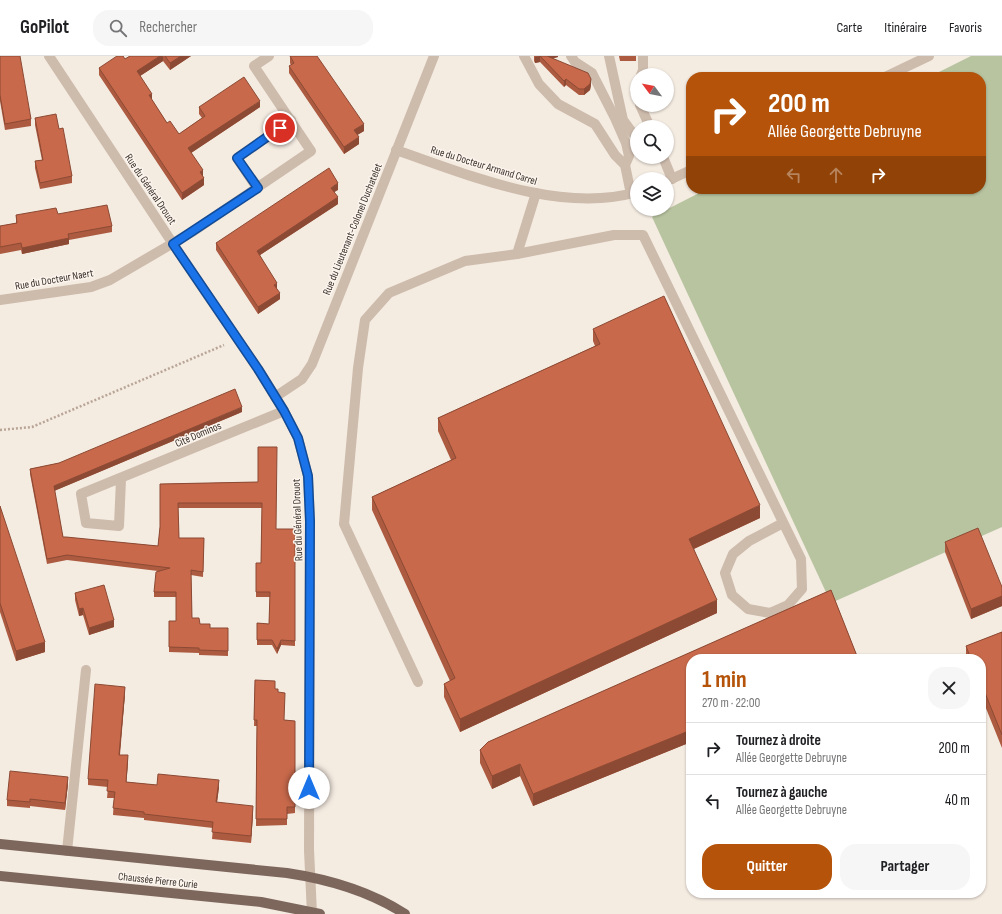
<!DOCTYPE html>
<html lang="fr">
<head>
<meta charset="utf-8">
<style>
  :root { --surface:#fff; --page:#f6f6f6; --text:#202124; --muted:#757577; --line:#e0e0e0; --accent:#b45309 }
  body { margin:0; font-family:"Sofia Sans Condensed",sans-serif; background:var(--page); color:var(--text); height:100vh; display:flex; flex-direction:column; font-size:15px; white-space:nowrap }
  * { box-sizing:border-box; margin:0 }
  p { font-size:13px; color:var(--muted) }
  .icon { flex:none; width:22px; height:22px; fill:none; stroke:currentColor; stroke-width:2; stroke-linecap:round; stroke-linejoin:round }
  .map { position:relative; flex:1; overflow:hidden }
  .drawer { position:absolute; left:686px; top:598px; width:300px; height:244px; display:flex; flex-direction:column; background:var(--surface); border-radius:16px; box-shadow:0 1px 3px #0004 }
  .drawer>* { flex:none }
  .guide { position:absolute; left:686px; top:16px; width:300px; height:122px; border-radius:16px; box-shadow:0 1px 3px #0004; background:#b45309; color:#fff; overflow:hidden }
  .needle { width:26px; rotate:302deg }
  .tools { position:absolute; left:630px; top:12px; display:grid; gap:8px }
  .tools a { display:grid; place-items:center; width:44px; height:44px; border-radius:50%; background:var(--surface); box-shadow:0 1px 3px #0004; font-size:20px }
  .pin { position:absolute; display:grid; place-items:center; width:34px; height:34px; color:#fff; margin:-17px; border:2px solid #fff; border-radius:50%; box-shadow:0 1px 4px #0007 }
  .me { position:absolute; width:44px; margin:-22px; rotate:0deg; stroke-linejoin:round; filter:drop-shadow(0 0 3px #0008) }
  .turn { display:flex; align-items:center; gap:14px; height:84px; padding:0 16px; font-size:18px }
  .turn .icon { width:52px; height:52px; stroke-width:2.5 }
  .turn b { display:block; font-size:28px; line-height:34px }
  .lanes { display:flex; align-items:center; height:38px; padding:0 16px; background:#0003; justify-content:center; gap:20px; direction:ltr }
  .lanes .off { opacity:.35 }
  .round { display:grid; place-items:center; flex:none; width:42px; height:42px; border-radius:16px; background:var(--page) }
  .overview { display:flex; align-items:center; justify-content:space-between; height:68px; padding:0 16px }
  h1 { font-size:24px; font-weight:700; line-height:30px; color:var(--accent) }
  .action { display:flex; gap:8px; margin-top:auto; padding:8px 16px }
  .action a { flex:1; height:46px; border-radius:16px; background:var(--accent); color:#fff; font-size:16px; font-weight:700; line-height:46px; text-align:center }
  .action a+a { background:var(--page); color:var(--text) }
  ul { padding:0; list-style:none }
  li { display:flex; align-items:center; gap:12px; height:52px; padding:0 16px; border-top:1px solid var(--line) }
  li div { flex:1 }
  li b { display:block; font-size:15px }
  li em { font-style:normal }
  header { display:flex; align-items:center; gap:24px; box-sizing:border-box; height:56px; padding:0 20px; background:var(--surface); border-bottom:1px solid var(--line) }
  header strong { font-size:19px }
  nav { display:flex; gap:22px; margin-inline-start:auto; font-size:14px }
  .search { width:280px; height:36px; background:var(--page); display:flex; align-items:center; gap:10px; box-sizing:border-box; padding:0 14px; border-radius:16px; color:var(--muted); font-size:15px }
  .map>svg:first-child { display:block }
  .green { fill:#b8c4a0 }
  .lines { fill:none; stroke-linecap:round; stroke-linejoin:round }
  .path { stroke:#b9a596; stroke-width:2.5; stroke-dasharray:2 2; stroke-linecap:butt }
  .lane { stroke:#cdbbac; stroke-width:10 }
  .street { stroke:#cdbbac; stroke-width:10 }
  .primary { stroke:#7d675c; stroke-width:10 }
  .wall { fill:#ac5a40 }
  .shaded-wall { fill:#8c4a34 }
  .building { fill:#c8694b; stroke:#8c4a34 }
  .route-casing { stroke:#114b97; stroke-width:10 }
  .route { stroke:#1a73e8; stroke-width:7 }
  .labels { text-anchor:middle; stroke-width:3; stroke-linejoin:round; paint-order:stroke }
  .street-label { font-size:11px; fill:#3b302b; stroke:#fbf5ee }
</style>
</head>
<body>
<header>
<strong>GoPilot</strong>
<div class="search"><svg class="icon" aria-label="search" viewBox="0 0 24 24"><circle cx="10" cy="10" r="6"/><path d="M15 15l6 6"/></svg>Rechercher</div>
<nav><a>Carte</a><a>Itinéraire</a><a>Favoris</a></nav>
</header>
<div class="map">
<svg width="1002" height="858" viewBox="0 0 1002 858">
  <rect width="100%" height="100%" fill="#f4ebe1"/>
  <path class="green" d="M971,0H1002V471L831,547L652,161L707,133H981V21H929Z"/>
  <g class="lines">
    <path class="path" d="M0,374L32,371L224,289"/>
    <g class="lane">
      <path d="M524,0L539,28L558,48L595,68L615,99L625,109L631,138"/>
      <path d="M571,0L575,6L592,17L615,62L626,87L629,100L625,109"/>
      <path d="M609,0L623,64L637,83"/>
      <path d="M641,19L643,14V0"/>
      <path d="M637,30L635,36L637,41"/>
      <path d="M640,49L650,71"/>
      <path d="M663,101L672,123"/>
      <path d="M517,198L614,179H643L801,503L802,533L788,549L770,557L748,553L732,539L725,517L733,498L749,485L783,467"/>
      <path d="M418,626L344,468L358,312L365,264L389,237L465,205L517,198L536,137"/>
      <path d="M67,795L86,614"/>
    </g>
    <g class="street">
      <path d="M49,0L183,203L258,313L284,355L298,382L308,420L310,465L309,794L312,858"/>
      <path d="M885,21L929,0"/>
      <path d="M396,94C469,119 560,158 637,136"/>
      <path d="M667,125L691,114"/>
      <path d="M257,132L237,102L291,64"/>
      <path d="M0,244L91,231L110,224L192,176L311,95L254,10L269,0"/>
      <path d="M275,341L302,323L312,308L434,0"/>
      <path d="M121,423L119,470L86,467L81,438L284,355"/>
    </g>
    <g class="primary">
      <path d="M0,788L287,817C327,823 371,836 405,858"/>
      <path d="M0,820L261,846L320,858"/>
    </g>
  </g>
  <g class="wall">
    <path d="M0,0L31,63V70L5,74L0,45Z"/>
    <path d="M130,0H191L170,14L163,5L140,20L152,44L167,67L179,78L202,62L199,58V51H260L191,97L203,121L204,129L182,144L99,19V12L125,3Z"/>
    <path d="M290,0L364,75L357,79L359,88L344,98L289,17V10L291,9L290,7Z"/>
    <path d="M534,0H558V1L553,2L591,29L590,34L584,39H579L566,29L564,31L540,6L535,7L534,5Z"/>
    <path d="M619,0H636V5H620Z"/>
    <path d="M35,62L59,73L72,120V127L40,133L35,112V105L42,104L35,69Z"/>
    <path d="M338,134L334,136L338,148L260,199L277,233L280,243L258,258L216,194V187Z"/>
    <path d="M58,158L112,170V176L69,184V188L22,198L21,194L0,198V170L16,167V159Z"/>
    <path d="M593,273L760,462L694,493L717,557L460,676L444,641V628L450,625L372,454V441L451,404L438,375V362L595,290L593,285Z"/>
    <path d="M242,356L54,435L63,481L158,490L160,471V428L258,426L276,473H295V590L281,589L277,598L272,589H257V567L269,568L270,541H256V507H261L262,452H178L179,482H204L203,521L191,519L192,562L200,568L210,572H228V600L199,599V597L169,596V565H176V541H154V536L158,515L67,504L47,508L30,418V413L59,407Z"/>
    <path d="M0,450L45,596L16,605L0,556Z"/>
    <path d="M945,486L1002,531V550L971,563L945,496Z"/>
    <path d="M831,534L857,600V603H691V686L533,750L520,720L492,733L480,707V694L488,686Z"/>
    <path d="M75,537L114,571L89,579L83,559L79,560L75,544Z"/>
    <path d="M1002,576V692L981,640V603H966V590Z"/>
    <path d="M255,624L275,633L278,636L284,664L295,665V757L287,758V769L256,770L257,670H254Z"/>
    <path d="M125,638L120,699L128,706L126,726L157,729L219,731L217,747L253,757L251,787L212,783L213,772L144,764V762L113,759L114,742H107L108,731L88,729V723Z"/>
    <path d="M68,728L65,754L30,750V752L7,750V744Z"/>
  </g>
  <g class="shaded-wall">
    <path d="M160,0H163V5L137,22V15Z"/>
    <path d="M181,0H191L170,14V7Z"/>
    <path d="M540,0V6L535,7V1Z"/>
    <path d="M544,0H558V1L544,5Z"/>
    <path d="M566,23V29L564,31V25Z"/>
    <path d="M591,23V29L590,34L584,39V33Z"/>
    <path d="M152,38V44L149,39Z"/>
    <path d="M260,45V51L188,99V92Z"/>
    <path d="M364,68V75L354,81V74Z"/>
    <path d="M359,81V88L344,98V91Z"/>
    <path d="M203,114V121L200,116Z"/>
    <path d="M204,122V129L182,144V137Z"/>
    <path d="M338,127V134L331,138V132Z"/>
    <path d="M338,141V148L257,201V195Z"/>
    <path d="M69,182V188L22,198V192Z"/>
    <path d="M277,227V233L274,229Z"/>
    <path d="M280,237V243L258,258V251Z"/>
    <path d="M242,351V356L54,435V430Z"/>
    <path d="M760,449V462L689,495V483Z"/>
    <path d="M1002,540V550L971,563V553Z"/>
    <path d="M717,544V557L460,676V663Z"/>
    <path d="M83,552V559L79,560V553Z"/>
    <path d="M114,564V571L89,579V572Z"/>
    <path d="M281,584V589L277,598V593Z"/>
    <path d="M45,586V596L16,605V595Z"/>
    <path d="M857,600V603H849Z"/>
    <path d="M125,631V638L119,705V699Z"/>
    <path d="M691,674V686L533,750V738Z"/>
    <path d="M128,699V706L126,732V726Z"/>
    <path d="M520,708V720L492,733V720Z"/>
    <path d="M68,721V728L65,754V747Z"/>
    <path d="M219,724V731L216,753V746Z"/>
    <path d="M253,750V757L251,787V780Z"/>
  </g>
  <g class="building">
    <path d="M0,0H20L31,63L5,68L0,39Z"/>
    <path d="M117,0H123L125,3L130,0H160L137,15L152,38L149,39L167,67L170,65L179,78L205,60L199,51L244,21L260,45L188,92L203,114L200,116L204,122L182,137L99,12Z"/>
    <path d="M165,0H181L170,7Z"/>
    <path d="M290,0H317L364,68L354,74L359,81L344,91L289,10L294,7Z"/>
    <path d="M540,0H547L588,17L591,23L590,28L584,33H579L566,23L564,25Z"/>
    <path d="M56,58L59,73L63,72L72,120L40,127L35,105L43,104L35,62Z"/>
    <path d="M329,112L338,127L331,132L338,141L257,195L277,227L274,229L280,237L258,251L216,187Z"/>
    <path d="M107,149L112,170L68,178L69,182L22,192L21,187L0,191V170L17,167L16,159L56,152L58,158Z"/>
    <path d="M664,240L760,449L689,483L717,544L460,663L444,628L455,622L372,441L456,402L438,362L600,288L593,273Z"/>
    <path d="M235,333L242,351L54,430L63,481H66L158,490L160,471V428L258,426V391H277L276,473H295V585L281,584L277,593L272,584H257V567L269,568L270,536H256V507H261L262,447H178L179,482H204L203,516L191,514L192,562H199L200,568H210V572H228V595L199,594V592L169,591V565H176V536H154L156,516L170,512L67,499L47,503L30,413L59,407Z"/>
    <path d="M0,450L45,586L16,595L0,547Z"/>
    <path d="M978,472L1002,531V540L971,553L945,486Z"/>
    <path d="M104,529L114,564L89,572L83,552L79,553L75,537Z"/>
    <path d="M831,534L857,600L849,603H691V674L533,738L520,708L492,720L480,694L488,686Z"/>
    <path d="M1002,576V679L981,627V603H971L966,590Z"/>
    <path d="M255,624L275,625V633H278V636L285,637L284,664L295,665V751H287V763H256L257,664H254Z"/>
    <path d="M95,628L125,631L119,699H128L126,726L157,729L158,718L219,724L216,746L253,750L251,780L212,776L213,766L144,758V756L113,752L115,736L107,735L108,724L88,723Z"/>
    <path d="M10,715L68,721L65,747L30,743V746L7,744Z"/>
  </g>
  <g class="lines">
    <defs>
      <path id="route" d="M280,72L237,102L258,132L173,188L258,313L284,355L298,382L308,420L310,465L309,732"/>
    </defs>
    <use href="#route" class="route-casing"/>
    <use href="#route" class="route"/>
  </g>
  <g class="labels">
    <g class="street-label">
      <text transform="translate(484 109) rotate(17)" y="4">Rue du Docteur Armand Carrel</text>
      <text transform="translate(151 133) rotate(56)" y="4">Rue du Général Drouot</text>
      <text transform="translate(352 173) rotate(-68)" y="4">Rue du Lieutenant-Colonel Duchatelet</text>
      <text transform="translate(54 223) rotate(-10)" y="4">Rue du Docteur Naert</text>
      <text transform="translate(198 378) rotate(-23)" y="4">Cité Dominos</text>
      <text transform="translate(297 464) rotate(-92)" y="4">Rue du Général Drouot</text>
      <text transform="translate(158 824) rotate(6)" y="4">Chaussée Pierre Curie</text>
    </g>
  </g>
</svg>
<div class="tools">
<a><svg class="needle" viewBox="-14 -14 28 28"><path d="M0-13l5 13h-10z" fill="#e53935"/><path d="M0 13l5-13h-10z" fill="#757577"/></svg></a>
<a><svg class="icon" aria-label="search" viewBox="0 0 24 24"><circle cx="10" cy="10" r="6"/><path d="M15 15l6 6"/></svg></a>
<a><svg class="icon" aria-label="layers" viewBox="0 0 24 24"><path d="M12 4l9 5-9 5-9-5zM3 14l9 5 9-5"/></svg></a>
</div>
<div class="pin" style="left:280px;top:72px;background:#d93025"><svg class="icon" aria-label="arrive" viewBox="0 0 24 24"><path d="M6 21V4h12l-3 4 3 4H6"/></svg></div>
<svg class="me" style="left:309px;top:732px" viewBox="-20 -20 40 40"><circle r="19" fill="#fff"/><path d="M0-13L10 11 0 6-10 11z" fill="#1a73e8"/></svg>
<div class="guide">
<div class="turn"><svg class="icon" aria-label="right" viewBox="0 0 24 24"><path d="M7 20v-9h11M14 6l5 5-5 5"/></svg><div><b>200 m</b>Allée Georgette Debruyne</div></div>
<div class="lanes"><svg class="icon off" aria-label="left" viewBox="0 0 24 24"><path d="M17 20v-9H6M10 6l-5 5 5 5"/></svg><svg class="icon off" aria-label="ahead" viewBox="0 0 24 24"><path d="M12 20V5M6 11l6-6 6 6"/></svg><svg class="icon" aria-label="right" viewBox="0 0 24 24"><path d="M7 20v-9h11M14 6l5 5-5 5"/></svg></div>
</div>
<section class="drawer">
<div class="overview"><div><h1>1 min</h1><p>270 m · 22:00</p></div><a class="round"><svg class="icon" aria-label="close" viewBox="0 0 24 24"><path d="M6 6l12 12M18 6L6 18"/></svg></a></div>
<ul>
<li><svg class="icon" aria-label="right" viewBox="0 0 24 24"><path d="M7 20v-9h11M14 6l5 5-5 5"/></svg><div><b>Tournez à droite</b><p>Allée Georgette Debruyne</p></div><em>200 m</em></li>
<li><svg class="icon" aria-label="left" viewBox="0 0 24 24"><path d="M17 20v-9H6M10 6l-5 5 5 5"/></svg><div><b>Tournez à gauche</b><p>Allée Georgette Debruyne</p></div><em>40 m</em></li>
</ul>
<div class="action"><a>Quitter</a><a>Partager</a></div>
</section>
</div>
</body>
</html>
